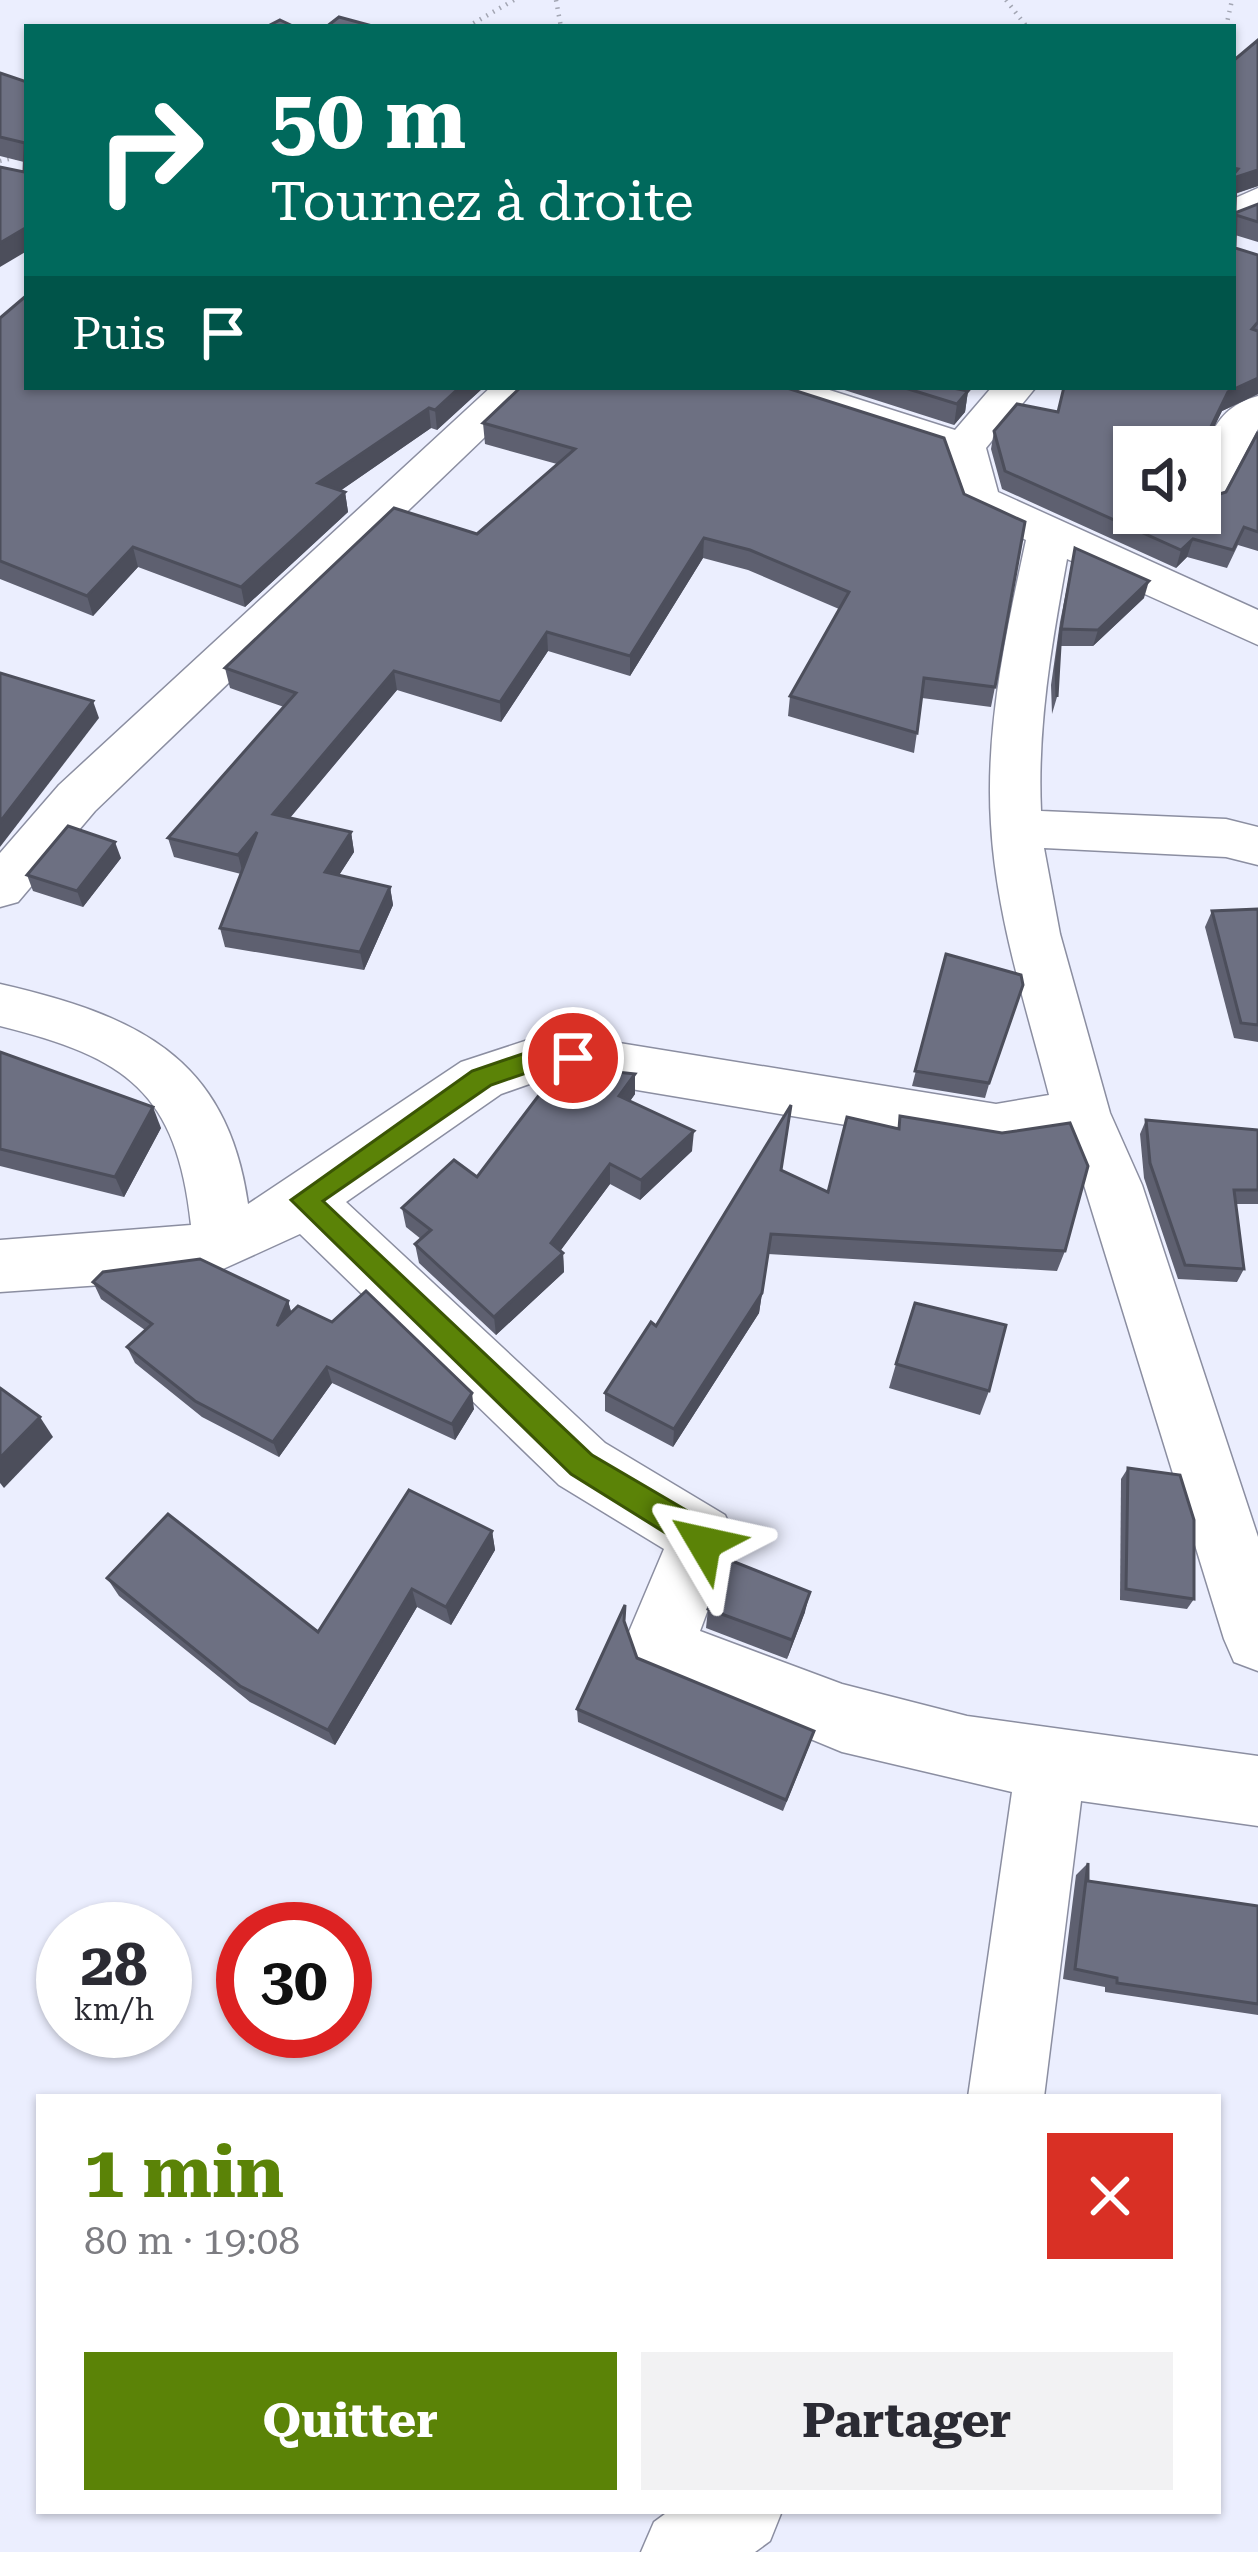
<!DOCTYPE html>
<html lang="fr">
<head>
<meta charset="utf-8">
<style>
  :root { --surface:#fff; --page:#f2f2f3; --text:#2b2b33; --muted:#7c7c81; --accent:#5b8307 }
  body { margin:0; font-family:"Roboto Serif",serif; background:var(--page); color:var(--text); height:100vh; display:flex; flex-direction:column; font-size:45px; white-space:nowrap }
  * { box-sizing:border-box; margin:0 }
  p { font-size:39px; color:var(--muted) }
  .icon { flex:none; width:66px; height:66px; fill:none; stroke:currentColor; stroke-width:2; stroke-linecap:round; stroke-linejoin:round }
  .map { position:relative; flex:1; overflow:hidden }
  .details { position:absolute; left:36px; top:2094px; width:1185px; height:420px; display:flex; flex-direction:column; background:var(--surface); border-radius:0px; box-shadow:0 3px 9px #0004 }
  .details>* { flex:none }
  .hud { position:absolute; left:24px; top:24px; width:1212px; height:366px; border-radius:0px; box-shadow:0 3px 9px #0004; background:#00695c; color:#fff; overflow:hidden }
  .fabs { position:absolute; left:1113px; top:426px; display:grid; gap:24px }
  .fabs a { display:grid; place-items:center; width:108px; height:108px; border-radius:0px; background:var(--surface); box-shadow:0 3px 9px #0004; font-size:60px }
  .speed { position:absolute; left:36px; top:1902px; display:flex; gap:24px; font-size:60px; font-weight:700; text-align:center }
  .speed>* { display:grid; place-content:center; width:156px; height:156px; border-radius:50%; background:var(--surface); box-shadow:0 3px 9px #0004; line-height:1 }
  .speed small { font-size:30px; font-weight:400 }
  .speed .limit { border:18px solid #d22; background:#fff; color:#111 }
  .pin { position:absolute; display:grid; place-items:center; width:102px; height:102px; color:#fff; margin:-51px; border:6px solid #fff; border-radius:50%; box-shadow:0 3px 12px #0007 }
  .me { position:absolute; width:132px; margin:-66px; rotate:306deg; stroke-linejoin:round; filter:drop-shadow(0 0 9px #0008) }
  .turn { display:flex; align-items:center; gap:42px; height:252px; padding:0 48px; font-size:54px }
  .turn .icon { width:156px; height:156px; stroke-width:2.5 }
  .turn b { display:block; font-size:84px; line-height:102px }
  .then { display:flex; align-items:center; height:114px; padding:0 48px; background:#0003; gap:24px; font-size:45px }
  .round { display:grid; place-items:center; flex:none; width:126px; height:126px; border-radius:0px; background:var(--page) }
  .summary { display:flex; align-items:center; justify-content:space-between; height:204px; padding:0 48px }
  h1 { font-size:72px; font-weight:700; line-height:90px; color:var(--accent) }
  .primary-button { display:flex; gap:24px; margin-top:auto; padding:24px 48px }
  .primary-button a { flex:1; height:138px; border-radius:0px; background:var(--accent); color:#fff; font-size:48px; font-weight:700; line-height:138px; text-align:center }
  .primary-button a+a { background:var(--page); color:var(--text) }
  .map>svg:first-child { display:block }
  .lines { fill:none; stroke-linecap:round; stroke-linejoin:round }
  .street-casing { stroke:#8b8ea1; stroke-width:3 }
  .path { stroke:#a3a6b3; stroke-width:4.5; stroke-dasharray:1.5 6; stroke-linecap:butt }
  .street { fill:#fff; fill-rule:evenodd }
  .wall { fill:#5e6070 }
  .shaded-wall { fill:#4c4e5b }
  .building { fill:#6d7082; stroke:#4c4e5b; stroke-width:3; fill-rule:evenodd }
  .route { fill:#5b8307; stroke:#3b5505; stroke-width:3 }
</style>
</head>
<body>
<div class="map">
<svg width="1258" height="2552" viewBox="0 0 1258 2552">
  <rect width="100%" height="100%" fill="#ebeefe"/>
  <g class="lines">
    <defs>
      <g id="street">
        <path d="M1258,188V216L1233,228V199Z"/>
        <path d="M491,387H537L95,811L18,902L0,907V853L59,785Z"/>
        <path d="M756,387H820L955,430L992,387H1036L986,448L998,492L1258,610V645L1067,559C1052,642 1037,726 1041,811L1226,819L1258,827V865L1226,857L1044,848L1060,934L1110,1113L1142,1185L1258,1537V1671L1234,1662L1224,1639L1084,1185L1065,1139L996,1150L613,1086L538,1081L501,1094L346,1202L605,1443L725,1515L735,1537L700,1631L842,1684L967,1716L1258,1756V1826L1081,1801L1044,2097H968L1012,1792L842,1752L639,1668L628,1634L664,1549L559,1485L300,1234L223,1269L160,1281L0,1292V1240L191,1225C177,1092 126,1057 0,1026V984C134,1015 227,1055 248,1204L461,1062L537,1037L613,1042L996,1104L1049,1095C1026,1006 996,916 991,824C985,728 1006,633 1026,540L962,510L944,455L762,396Z"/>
        <path d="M1258,396V429L1216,508L1200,512C1200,465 1203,410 1258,396Z"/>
        <path d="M669,2511H782L770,2541L755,2552H641L654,2522Z"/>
      </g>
    </defs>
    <use href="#street" class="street-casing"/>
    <g class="path">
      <path d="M556,0L561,27"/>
      <path d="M1006,0L1027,27"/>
      <path d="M467,27L514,0"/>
      <path d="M1226,27L1232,0"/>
      <path d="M0,161L27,155"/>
    </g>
    <use href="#street" class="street"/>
  </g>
  <g class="wall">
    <path d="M1258,40V186L1235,194V213L1258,204V242L1235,235V248L1258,255V394L1222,411L1204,447L1201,494L1207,498L1226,492L1258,432V551L1238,545L1227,568L1187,557L1176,568L1002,489L991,449L994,431L1058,412L1233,387V61Z"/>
    <path d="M0,73L27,82V251L24,162L0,156Z"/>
    <path d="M0,318L27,387H484L437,430L431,428L340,491L345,492L348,512L245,607L138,567L93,616L0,579Z"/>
    <path d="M784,387L995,687L991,707L922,698L914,753L788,716L790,696L839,609L748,570L703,558L630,676L548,651L501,722L397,690L290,818L351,832L354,852L339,875L390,887L393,905L364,970L225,947L220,928L241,874L174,857L168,838L284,707L230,688L225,668L477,534L557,464L485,444L483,423Z"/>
    <path d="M835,387H948L968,391L965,412L954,425Z"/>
    <path d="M1075,548L1144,598L1093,646H1060L1057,697L1052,714L1051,685L1060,622Z"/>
    <path d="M121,858L83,907L33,891L27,875Z"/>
    <path d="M1258,909V1042L1234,1038L1205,927L1212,911Z"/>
    <path d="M946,954L1021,975L985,1098L912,1086Z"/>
    <path d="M0,1052L161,1128L124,1197L0,1166Z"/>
    <path d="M635,1074V1094L630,1101L692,1151L640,1200L610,1184L560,1251L563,1253L564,1272L496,1335L419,1263L415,1244L421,1239L406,1227L402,1208L477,1177Z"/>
    <path d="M900,1116L1065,1251L1057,1271L768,1254L759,1313L673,1447L605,1411V1393L781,1171L828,1192L898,1129Z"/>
    <path d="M1146,1120L1258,1130V1204H1235L1244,1269L1237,1282L1178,1279L1144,1178L1140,1134Z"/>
    <path d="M93,1282L288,1301L291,1312L474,1409L455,1440L332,1383L279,1457L202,1417L135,1363L127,1347L145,1330L101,1299Z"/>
    <path d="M896,1364L989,1391L980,1415L889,1388Z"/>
    <path d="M1128,1468L1194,1599L1187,1609L1120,1600L1121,1479Z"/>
    <path d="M492,1531L495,1550L451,1625L417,1607L335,1745L250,1702L119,1596L107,1578L318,1632Z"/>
    <path d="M708,1609L805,1612L787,1659L706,1628Z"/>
    <path d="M625,1624L637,1658L810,1744L783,1811L578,1722L577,1709Z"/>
    <path d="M1088,1863V1881L1258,1906V2015L1105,1992V1987L1063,1979L1076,1875Z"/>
  </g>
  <g class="shaded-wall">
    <path d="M1258,170V186L1233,194L1236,177Z"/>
    <path d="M27,227V251L0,267V243Z"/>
    <path d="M1258,378V394L1222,411L1200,456L1205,439L1228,392Z"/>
    <path d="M460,387H484L437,430L435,410Z"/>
    <path d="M968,391L965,412L954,425L957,404Z"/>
    <path d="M429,408L431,428L321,504L318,483Z"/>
    <path d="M345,492L348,512L245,607L241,587Z"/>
    <path d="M704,538L703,558L630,676V656Z"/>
    <path d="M1193,539L1187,557L1176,568L1181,550Z"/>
    <path d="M133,547L138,567L93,616L87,596Z"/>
    <path d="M1149,581L1144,598L1093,646L1098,630Z"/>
    <path d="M547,632L548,651L501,722L500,702Z"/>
    <path d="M394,671L397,690L277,833L273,814Z"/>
    <path d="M93,701L99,718L0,847V822Z"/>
    <path d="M257,832L243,874L238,855Z"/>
    <path d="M351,832L354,852L329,891L325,872Z"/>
    <path d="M115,842L121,858L83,907L77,891Z"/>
    <path d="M390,887L393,905L364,970L360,952Z"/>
    <path d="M635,1074V1094L619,1117V1096Z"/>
    <path d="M153,1107L161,1128L124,1197L115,1177Z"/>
    <path d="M694,1131L692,1151L640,1200L641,1180Z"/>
    <path d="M610,1164V1184L552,1262L551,1243Z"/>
    <path d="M771,1234L759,1313L673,1447L674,1429Z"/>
    <path d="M563,1253L564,1272L496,1335L494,1317Z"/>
    <path d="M288,1301L293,1318L277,1326Z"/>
    <path d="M327,1367L332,1383L279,1457L273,1442Z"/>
    <path d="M472,1393L474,1409L455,1440L452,1424Z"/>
    <path d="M40,1417L53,1437L4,1488L0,1483V1458Z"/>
    <path d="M492,1531L495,1550L451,1625L446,1607Z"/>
    <path d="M412,1589L417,1607L335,1745L328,1730Z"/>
    <path d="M810,1592L805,1612L787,1659L792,1640Z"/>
  </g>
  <g class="building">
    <path d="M339,17L376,27H326Z"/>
    <path d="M280,20L295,27H266Z"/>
    <path d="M1258,40V170L1236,177L1235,213L1258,204V222L1236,215L1235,248L1258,255V322L1252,329L1258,331V378L1228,392L1205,439L1201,494L1207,498L1226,492L1258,432V532L1244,527L1233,550L1193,539L1181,550L1005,471L994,431L1017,404L1058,412L1064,387H1233V175L1238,169L1233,168V61ZM1134,447H1200V513H1134Z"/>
    <path d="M0,73L27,82V227L0,243V167L24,172L25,143L0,137Z"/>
    <path d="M27,295V387H460L435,410L429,408L318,483L345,492L241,587L133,547L87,596L0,561V318Z"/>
    <path d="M521,387H784L944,438L964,494L1025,522L995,687L924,678L917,733L790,696L849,592L750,550L704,538L630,656L547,632L500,702L394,671L273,814L351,832L325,872L390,887L360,952L220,928L257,832L238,855L168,838L296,693L225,668L394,508L477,534L575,449L483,423Z"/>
    <path d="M902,387H948L968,391L957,404Z"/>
    <path d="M1075,548L1149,581L1098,630L1061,629L1057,697L1056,668L1060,637L1065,605Z"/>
    <path d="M0,673L93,701L0,822Z"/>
    <path d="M68,826L115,842L77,891L27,875Z"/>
    <path d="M1258,909V1025L1241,1023L1212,911Z"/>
    <path d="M946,954L1021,975L1023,985L989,1083L915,1071Z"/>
    <path d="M0,1052L153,1107L115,1177L0,1149Z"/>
    <path d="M561,1066L635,1074L619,1096L694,1131L641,1180L610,1164L551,1243L563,1253L494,1317L415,1244L431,1230L402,1208L454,1160L477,1177Z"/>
    <path d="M791,1105L781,1170L828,1192L847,1117L899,1129L900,1116L1002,1133L1070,1123L1088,1166L1065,1251L771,1234L762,1293L674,1429L605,1393L651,1322L656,1326Z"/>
    <path d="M1146,1120L1258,1130V1190H1234L1244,1269L1185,1265L1150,1163Z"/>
    <path d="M200,1259L288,1301L277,1326L298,1306L332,1322L366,1291L472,1393L452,1424L327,1367L273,1442L195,1401L127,1347L152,1324L93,1282L103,1272Z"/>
    <path d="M915,1303L1006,1325L989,1391L896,1364Z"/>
    <path d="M0,1388L40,1417L0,1458Z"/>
    <path d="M1128,1468L1180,1475L1194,1520V1599L1126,1589Z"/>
    <path d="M409,1490L492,1531L446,1607L412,1589L328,1730L240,1686L107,1578L168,1514L318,1632Z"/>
    <path d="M727,1559L810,1592L792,1640L708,1609Z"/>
    <path d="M625,1605L624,1621L637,1658L814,1731L786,1800L577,1709Z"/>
    <path d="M1088,1863V1881L1258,1906V2004L1117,1983V1978L1075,1969Z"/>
  </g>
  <path class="route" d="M573,1048L586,1058L582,1066L538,1069L491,1085L323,1201L592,1455L708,1523L718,1543L714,1553L704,1557L571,1474L291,1200L472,1071L537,1049Z"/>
</svg>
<div class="fabs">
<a><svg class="icon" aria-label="sound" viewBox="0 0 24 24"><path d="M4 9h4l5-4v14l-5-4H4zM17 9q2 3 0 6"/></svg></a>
</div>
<div class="speed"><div>28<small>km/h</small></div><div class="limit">30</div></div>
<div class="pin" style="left:573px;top:1058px;background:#d93025"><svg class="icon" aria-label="arrive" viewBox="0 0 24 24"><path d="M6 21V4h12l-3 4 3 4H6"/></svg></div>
<svg class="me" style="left:704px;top:1543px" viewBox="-20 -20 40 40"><path d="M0-17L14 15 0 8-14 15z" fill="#5b8307" stroke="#fff" stroke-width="4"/></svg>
<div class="hud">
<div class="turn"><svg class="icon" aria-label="right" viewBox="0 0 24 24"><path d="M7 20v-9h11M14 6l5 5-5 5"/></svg><div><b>50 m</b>Tournez à droite</div></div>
<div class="then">Puis<svg class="icon" aria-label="arrive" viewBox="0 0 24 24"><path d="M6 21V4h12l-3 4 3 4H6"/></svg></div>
</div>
<section class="details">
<div class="summary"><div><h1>1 min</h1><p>80 m · 19:08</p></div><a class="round" style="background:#d93025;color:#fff"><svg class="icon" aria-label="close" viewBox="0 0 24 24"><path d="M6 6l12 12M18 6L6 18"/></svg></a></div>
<div class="primary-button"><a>Quitter</a><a>Partager</a></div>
</section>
</div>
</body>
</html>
